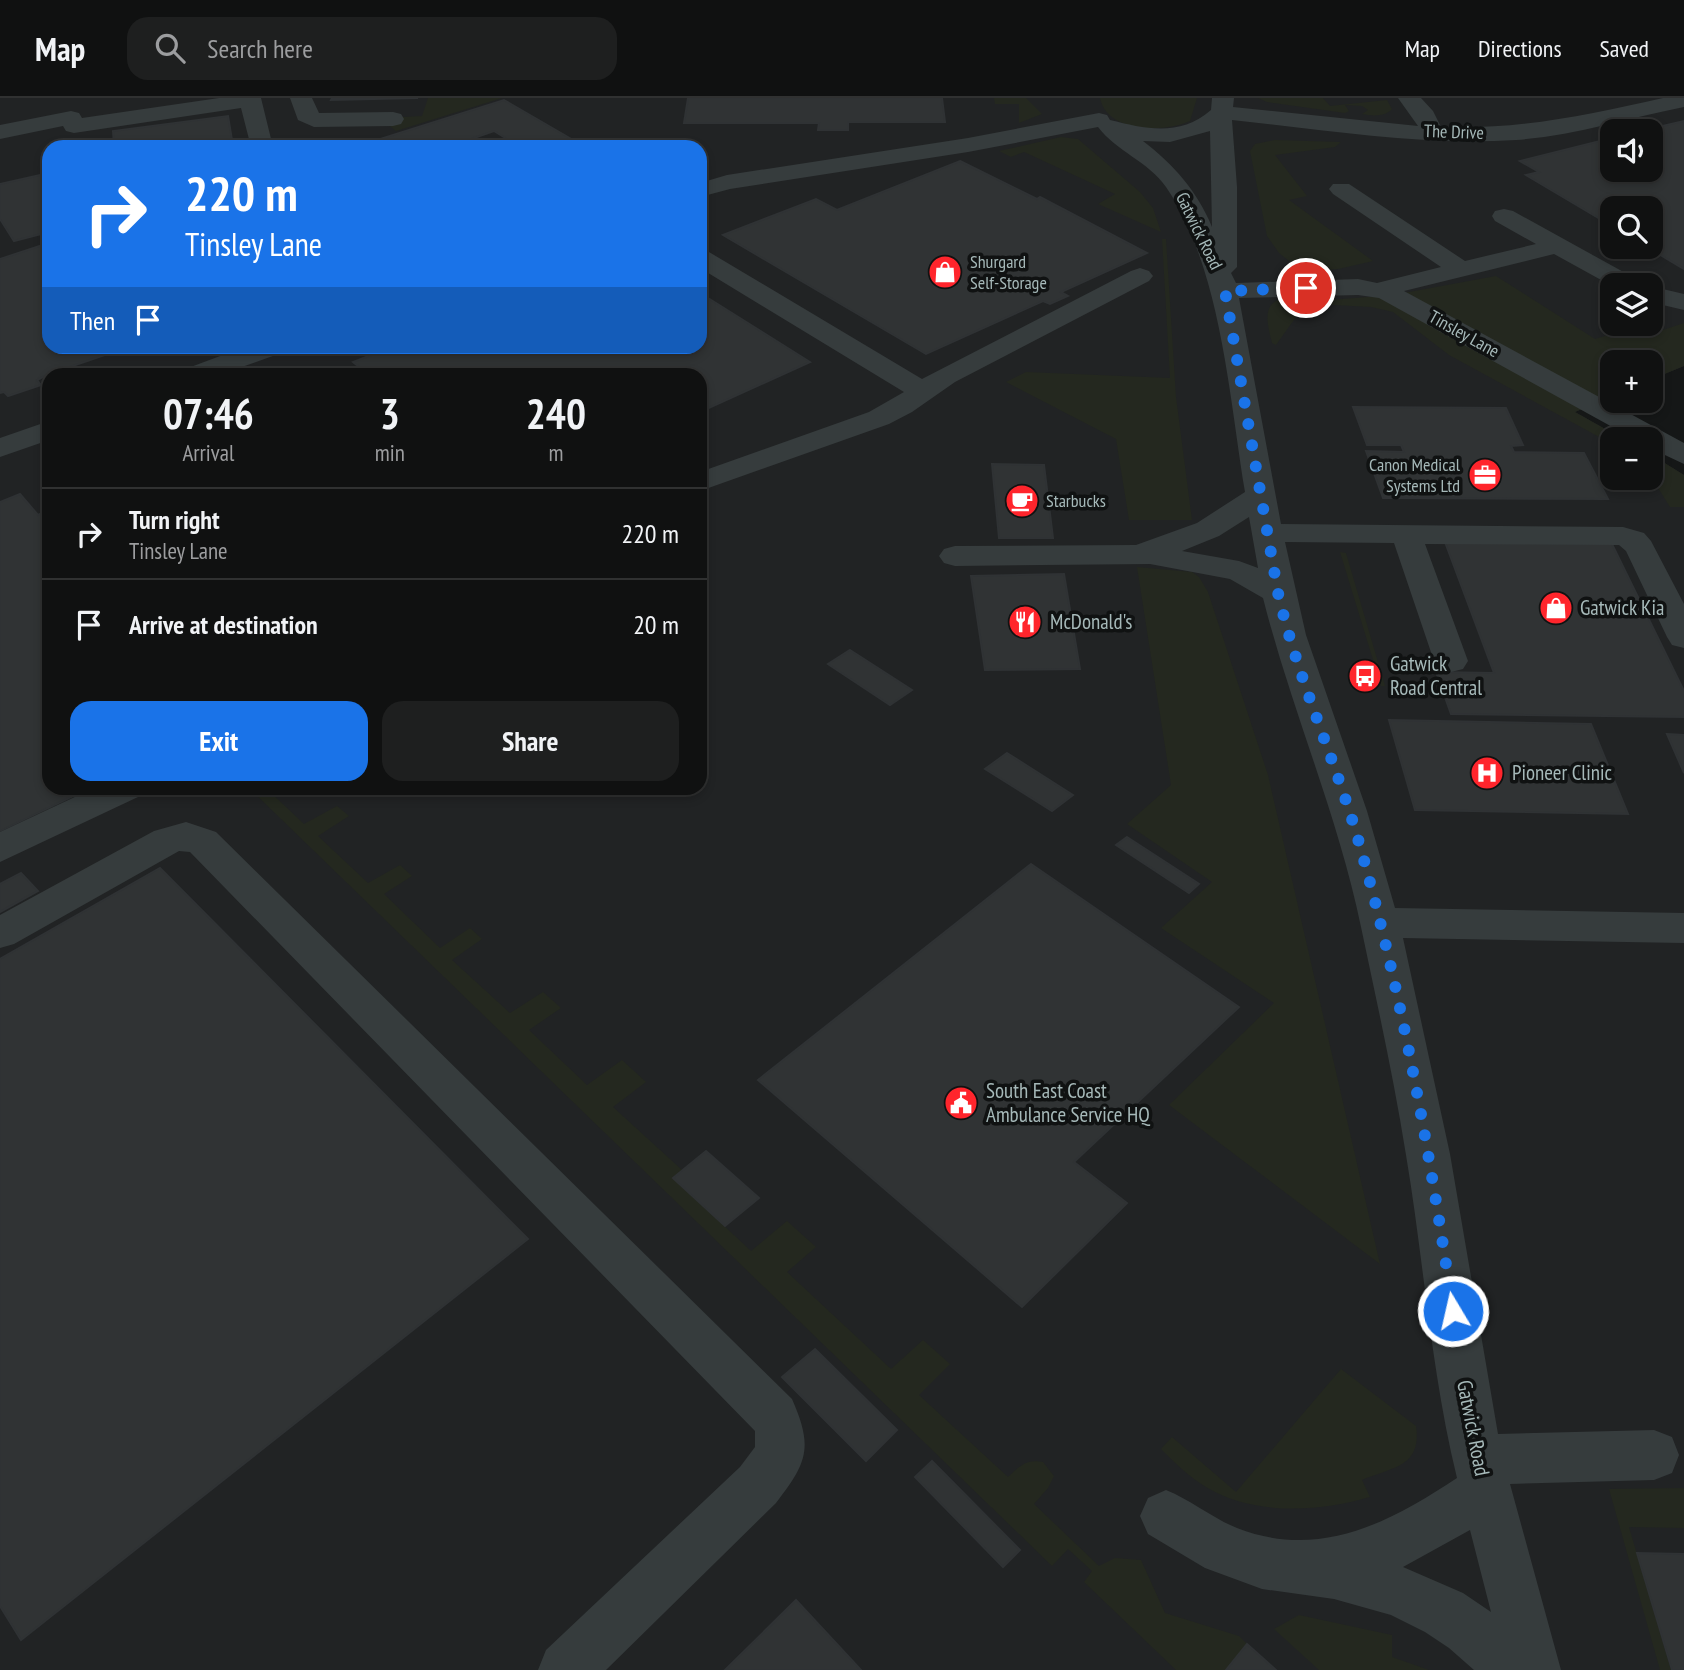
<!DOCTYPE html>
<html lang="en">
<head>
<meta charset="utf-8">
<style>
  :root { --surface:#101111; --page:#1e1f1f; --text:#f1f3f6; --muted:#9c9d9f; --line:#303131; --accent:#1a73e8 }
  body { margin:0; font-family:"PT Sans Narrow",sans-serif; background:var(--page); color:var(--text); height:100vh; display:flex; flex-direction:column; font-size:26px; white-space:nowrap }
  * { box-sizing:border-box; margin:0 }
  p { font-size:23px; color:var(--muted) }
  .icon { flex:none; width:38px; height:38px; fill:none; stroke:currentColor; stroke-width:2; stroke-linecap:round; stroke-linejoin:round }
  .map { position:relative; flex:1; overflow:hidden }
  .side { position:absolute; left:42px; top:270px; width:665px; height:427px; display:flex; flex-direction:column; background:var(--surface); border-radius:21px; box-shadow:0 4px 10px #0003,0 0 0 2px var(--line) }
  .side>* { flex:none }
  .hud { position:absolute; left:42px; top:42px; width:665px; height:214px; border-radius:21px; box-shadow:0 4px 10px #0003,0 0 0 2px var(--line); background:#1a73e8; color:#fff; overflow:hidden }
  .controls { position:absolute; left:1600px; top:21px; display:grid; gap:14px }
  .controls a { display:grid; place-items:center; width:63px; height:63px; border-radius:14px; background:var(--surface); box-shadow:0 4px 10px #0003,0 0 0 2px var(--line); font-size:35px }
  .pin { position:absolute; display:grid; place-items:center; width:60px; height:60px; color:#fff; margin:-30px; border:4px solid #fff; border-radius:50%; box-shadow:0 2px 7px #0007 }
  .me { position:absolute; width:77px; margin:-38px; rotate:351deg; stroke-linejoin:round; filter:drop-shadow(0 0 5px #0008) }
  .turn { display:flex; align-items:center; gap:24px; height:147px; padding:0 28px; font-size:32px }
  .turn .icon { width:91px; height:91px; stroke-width:2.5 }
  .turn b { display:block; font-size:49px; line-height:60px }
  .then { display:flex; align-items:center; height:66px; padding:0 28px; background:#0003; gap:14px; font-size:26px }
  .eta { display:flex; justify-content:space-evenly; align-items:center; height:119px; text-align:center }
  .eta b { font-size:42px; font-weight:800; line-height:49px }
  .button { display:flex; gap:14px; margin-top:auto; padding:14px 28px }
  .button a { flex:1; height:80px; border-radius:21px; background:var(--accent); color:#fff; font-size:28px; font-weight:800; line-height:80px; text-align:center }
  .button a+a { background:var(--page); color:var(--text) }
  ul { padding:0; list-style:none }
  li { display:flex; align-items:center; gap:21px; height:91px; padding:0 28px; border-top:2px solid var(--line) }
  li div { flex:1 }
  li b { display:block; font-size:26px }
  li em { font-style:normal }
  header { display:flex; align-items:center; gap:42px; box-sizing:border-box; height:98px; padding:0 35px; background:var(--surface); border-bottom:2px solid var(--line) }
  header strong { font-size:33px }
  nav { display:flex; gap:38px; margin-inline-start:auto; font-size:24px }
  .search { width:490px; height:63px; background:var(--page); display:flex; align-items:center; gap:18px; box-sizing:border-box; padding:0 24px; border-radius:21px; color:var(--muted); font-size:26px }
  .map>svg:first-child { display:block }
  .built { fill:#212324; fill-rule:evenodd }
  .green { fill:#24281f }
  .building { fill:#303334; stroke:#2f3234; stroke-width:2 }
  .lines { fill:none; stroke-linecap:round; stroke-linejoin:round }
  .minor { fill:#363c3d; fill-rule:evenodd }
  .route { stroke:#1a73e8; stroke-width:12; stroke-dasharray:0 21.6 }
  .labels { text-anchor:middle; stroke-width:7; stroke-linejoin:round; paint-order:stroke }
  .far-street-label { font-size:18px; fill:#a6b9b9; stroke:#101212 }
  .far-poi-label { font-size:18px; fill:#a6b9b9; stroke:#101212; text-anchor:start }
  .poi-label { font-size:21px; fill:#a6b9b9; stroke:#101212; text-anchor:start }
  .street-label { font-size:21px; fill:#a6b9b9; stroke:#101212 }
</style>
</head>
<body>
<header>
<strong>Map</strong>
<div class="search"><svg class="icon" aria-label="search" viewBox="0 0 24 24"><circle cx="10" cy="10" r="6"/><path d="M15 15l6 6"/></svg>Search here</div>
<nav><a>Map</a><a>Directions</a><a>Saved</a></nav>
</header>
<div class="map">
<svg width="1684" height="1572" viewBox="0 0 1684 1572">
  <rect width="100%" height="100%" fill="#151717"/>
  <path class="built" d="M0,0H1684V268L1650,282V264H1612V298L1575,314L1623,341H1612V380H1650V356L1684,377V1572H0ZM1612,33H1650V72H1612ZM49,49H700V248H49ZM1612,110H1650V149H1612ZM1612,187H1650V226H1612ZM49,276H700V690H49Z"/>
  <g class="green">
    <path d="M428,0H502L396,33L386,25L403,19L422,18Z"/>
    <path d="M994,0H1026L1042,16L1019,25V6H995Z"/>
    <path d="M1100,0H1197L1190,23C1164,35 1107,35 1100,0Z"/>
    <path d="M1258,0H1323L1330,8L1387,2L1392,11C1385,19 1372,18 1362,16L1368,12L1362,8L1345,7L1349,13L1345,15L1267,4Z"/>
    <path d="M1061,39L1078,41L1140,94L1153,110L1161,134L1098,106L1115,96L1024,54L1011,59L999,53Z"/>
    <path d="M1275,42L1341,44L1335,49L1275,57L1307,98L1289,102L1373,163L1338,171L1303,174L1279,155L1267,138L1250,53L1255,46Z"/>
    <path d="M1162,141H1166L1176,299L1192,422H1129L1116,341L1006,284L1026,274L1170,280Z"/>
    <path d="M1496,178L1595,241L1645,226L1660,233L1684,225V268L1650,282V264H1612V298L1575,314L1623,341H1612V346L1449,257L1393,214L1371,209L1315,206L1317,203L1393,197Z"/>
    <path d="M1278,202H1308L1276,247L1272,245C1269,231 1261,209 1278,202Z"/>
    <path d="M1650,356L1684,377V409H1670L1650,377Z"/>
    <path d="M1340,454L1346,455L1385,588H1381Z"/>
    <path d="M1137,469L1192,474L1199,479L1208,494L1268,677L1380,1166L1169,1007L1274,905L1161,830L1212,784L1127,726L1171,687Z"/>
    <path d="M249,690H266L304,726L337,708L349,718L318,738L368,785L400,767L412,778L384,796L440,850L470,830L482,841L452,862L510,915L543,894L561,910L529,932L587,987L622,962L646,984L613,1009L682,1072L673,1080L751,1153L787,1123L816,1149L787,1174L891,1271L923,1242L950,1266L919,1297L1008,1379C1020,1368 1026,1361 1043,1364L1054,1378L1048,1390L1034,1406L1099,1468L1115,1460L1141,1462L1165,1515L1239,1538L1247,1546L1226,1572H1176L1084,1484L1092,1473L1068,1451L1052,1468Z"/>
    <path d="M1341,1271L1416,1328C1422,1369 1393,1369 1362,1382L1370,1399C1319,1414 1254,1418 1206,1389C1189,1379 1175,1365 1161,1351L1172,1339L1236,1394Z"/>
    <path d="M1684,1390V1430L1629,1429L1671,1572H1660L1609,1391Z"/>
    <path d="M1299,1517L1392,1537V1559L1429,1572H1319L1274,1531Z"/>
  </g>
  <g class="building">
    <path d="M332,0H418L331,2Z"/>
    <path d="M688,0H942L945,24H848V32H818L819,25H684Z"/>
    <path d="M504,2L585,49H520L494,33L474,40L489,49H355Z"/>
    <path d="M228,18L232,42L203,46V49H114L113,33Z"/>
    <path d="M1684,23V171L1647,149H1650V110H1612V128L1526,77L1539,74L1520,63L1612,40V72H1650V33H1641Z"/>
    <path d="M960,63L1037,101L1040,99L1147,155L1061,194L1068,198L1050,206L1043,203L926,256L723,137L816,101L837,112Z"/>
    <path d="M49,75V134L14,143L0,121V86Z"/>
    <path d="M49,145V248H131L49,276L37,282L41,287L8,298L4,294L0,295V161Z"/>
    <path d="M700,195L810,264L700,314V276H368L353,264L394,248H700Z"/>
    <path d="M1353,309L1506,310L1523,347L1511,348L1514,354L1584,355L1608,401L1383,400L1366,353L1404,354L1401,347H1367Z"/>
    <path d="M992,366L1044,367L1053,440H999Z"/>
    <path d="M20,396L38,417L49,412V690H90L0,733V404Z"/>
    <path d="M1445,444L1612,446L1684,593V619L1451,616L1436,574L1494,575Z"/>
    <path d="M1064,476L1080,571L985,572L971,478Z"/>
    <path d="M850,552L912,592L890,607L828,566Z"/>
    <path d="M1389,622L1591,626L1628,716L1415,712Z"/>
    <path d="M1667,636L1684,637V675Z"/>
    <path d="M1007,655L1073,697L1052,713L985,671Z"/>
    <path d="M1127,739L1199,786L1189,795L1116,747Z"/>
    <path d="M1031,766L1239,909L1074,1064L1127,1105L1022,1209L758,982Z"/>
    <path d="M160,770L528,1141L21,1542L0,1508V861Z"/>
    <path d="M21,775L38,793L0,814V786Z"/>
    <path d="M706,1053L759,1100L725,1128L673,1080Z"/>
    <path d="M815,1251L897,1332L866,1363L782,1279Z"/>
    <path d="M932,1363L1020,1452L1003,1469L915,1379Z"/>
    <path d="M1637,1455L1684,1456V1572H1672Z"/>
    <path d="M796,1502L861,1572H725Z"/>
    <path d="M1247,1546L1276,1572H1226Z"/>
  </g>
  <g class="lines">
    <g class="minor">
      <path d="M219,0H261L273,49H251L241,10L74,35L66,33L63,28L0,41V27L71,13L79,15L82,20Z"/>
      <path d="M290,0H312L319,15L393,14L401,16L404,21L401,26L393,28L314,29L298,22Z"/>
      <path d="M1212,0H1234L1233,9L1418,28L1398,0H1421L1433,13L1441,29C1518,32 1588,17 1663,0H1684V9C1628,20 1573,38 1516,42C1421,48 1326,32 1232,22L1237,89V169L1231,175L1236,185L1358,181L1377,185L1441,169L1333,96L1329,91L1333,86H1349L1465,163L1536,146L1495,123L1492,118L1495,113L1504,111L1513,113L1638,182L1642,187L1612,188L1554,156L1404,193L1684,345V366L1650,350V341H1634L1379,200L1358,197L1239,200L1281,426L1623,429L1644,435L1651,443L1684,506V550L1672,547L1667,539L1626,453L1619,447L1425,446L1468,563L1463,571L1451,574L1439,571L1434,563L1394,445L1285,444L1306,537L1367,713L1395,810L1684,815V845L1403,840L1450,1056L1498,1336L1654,1332L1672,1339L1679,1357L1672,1375L1654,1382L1510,1386L1561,1572H1474L1449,1550L1425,1534L1391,1517L1334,1501L1262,1491L1205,1470L1148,1436L1140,1418L1148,1400L1166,1392C1191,1402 1212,1420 1237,1430C1319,1462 1389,1425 1457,1380C1431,1274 1424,1164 1406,1057C1394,981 1377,905 1361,829C1338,717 1291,611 1263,500L1230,481L1150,466L955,468L944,465L939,458L944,451L955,448L1136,447L1197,425L1245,394C1229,298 1221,170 1166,89C1149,64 1116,53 1098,29L968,54L730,91L700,99V85L727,77L968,40L1099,15L1107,17L1110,22C1146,31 1180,39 1211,12ZM1210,33L1212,129C1197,93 1174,67 1143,43L1170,44ZM1249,419L1258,470L1239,463L1182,453L1219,438ZM1470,1432L1491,1514L1463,1495L1403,1469Z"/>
      <path d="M700,151L709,154L922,281L1131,173L1140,170L1149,173L1153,178L1149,183L955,284L912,314L889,326L700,393V374L869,314L904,294L700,170Z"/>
      <path d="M1650,188L1684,196V212L1650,204Z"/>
      <path d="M247,248H287L284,254L222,276H184L188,270Z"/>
      <path d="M49,323V342L0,359V340Z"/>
      <path d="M94,690H143L138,699L0,764V734Z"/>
      <path d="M186,724L216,734L792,1301C813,1349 808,1364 776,1405L606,1572H538L546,1552L740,1369L755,1349V1333L190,754L179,753L14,846L0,850V817L154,733Z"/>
    </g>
  </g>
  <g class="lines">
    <path class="route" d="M1306,190L1225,193L1278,495C1298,582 1336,663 1360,748C1403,900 1430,1057 1453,1213"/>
  </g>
  <defs>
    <symbol id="shop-disc" viewBox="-11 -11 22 22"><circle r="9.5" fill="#ff252c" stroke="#101212"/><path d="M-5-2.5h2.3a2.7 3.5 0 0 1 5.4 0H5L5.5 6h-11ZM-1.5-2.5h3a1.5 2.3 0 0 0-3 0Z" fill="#fff"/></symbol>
    <symbol id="office-disc" viewBox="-11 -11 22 22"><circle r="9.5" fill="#ff252c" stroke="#101212"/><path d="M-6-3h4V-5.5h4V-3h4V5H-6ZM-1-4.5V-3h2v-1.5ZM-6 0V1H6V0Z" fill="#fff"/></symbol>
    <symbol id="cafe-disc" viewBox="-11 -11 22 22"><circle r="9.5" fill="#ff252c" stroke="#101212"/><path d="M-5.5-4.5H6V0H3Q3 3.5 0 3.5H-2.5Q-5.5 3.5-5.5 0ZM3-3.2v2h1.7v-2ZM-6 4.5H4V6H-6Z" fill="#fff"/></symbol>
    <symbol id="restaurant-disc" viewBox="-11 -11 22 22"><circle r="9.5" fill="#ff252c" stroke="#101212"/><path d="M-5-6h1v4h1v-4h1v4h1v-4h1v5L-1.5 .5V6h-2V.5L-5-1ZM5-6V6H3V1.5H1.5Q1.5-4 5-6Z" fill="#fff"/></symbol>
    <symbol id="bus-disc" viewBox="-11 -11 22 22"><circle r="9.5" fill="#ff252c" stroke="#101212"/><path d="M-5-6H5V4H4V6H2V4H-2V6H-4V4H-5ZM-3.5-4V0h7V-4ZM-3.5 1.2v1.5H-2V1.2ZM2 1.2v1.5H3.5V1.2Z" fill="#fff"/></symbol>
    <symbol id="hospital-disc" viewBox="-11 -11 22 22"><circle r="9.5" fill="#ff252c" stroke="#101212"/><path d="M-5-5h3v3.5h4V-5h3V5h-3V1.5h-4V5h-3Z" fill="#fff"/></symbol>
    <symbol id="civic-disc" viewBox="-11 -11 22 22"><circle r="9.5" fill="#ff252c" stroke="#101212"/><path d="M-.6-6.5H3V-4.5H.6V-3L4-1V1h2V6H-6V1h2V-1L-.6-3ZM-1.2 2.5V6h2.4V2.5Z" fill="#fff"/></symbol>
  </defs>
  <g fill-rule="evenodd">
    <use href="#shop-disc" x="926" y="155" width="38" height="38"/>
    <use href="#office-disc" x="1466" y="358" width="38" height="38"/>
    <use href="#cafe-disc" x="1003" y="384" width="38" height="38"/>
    <use href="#shop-disc" x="1537" y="491" width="38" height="38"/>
    <use href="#restaurant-disc" x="1006" y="505" width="38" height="38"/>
    <use href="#bus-disc" x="1346" y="559" width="38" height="38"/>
    <use href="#hospital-disc" x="1468" y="656" width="38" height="38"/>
    <use href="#civic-disc" x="942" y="986" width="38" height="38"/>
  </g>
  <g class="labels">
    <g class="far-street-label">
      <text transform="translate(1454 34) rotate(2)" y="6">The Drive</text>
      <text transform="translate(1199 133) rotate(64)" y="6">Gatwick Road</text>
      <text transform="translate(1464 236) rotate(29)" y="6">Tinsley Lane</text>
    </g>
    <g class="far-poi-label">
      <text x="970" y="170">Shurgard<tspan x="970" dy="21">Self-Storage</tspan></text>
      <text x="1460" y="373" text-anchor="end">Canon Medical<tspan x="1460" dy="21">Systems Ltd</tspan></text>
      <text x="1046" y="409">Starbucks</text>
    </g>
    <g class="poi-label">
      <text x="1580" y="517">Gatwick Kia</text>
      <text x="1050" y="531">McDonald's</text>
      <text x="1390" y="573">Gatwick<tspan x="1390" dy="24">Road Central</tspan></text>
      <text x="1512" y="682">Pioneer Clinic</text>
      <text x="986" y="1000">South East Coast<tspan x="986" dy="24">Ambulance Service HQ</tspan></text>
    </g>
    <g class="street-label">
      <text transform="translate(1473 1330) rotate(79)" y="7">Gatwick Road</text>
    </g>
  </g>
</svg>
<div class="controls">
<a><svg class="icon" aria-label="sound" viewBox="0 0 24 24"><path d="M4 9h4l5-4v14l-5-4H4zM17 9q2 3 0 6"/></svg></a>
<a><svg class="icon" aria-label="search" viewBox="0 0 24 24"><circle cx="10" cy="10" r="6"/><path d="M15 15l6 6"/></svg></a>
<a><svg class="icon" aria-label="layers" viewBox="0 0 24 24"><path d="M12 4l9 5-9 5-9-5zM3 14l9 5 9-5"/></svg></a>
<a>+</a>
<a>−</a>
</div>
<div class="pin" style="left:1306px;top:190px;background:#d93025"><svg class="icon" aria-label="arrive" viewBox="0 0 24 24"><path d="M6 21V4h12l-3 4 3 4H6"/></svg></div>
<svg class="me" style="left:1453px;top:1213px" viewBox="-20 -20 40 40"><circle r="17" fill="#1a73e8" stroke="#fff" stroke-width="3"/><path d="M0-11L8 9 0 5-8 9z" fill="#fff"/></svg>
<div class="hud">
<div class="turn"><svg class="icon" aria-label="right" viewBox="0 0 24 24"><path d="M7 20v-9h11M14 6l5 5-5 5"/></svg><div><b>220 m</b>Tinsley Lane</div></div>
<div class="then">Then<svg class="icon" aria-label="arrive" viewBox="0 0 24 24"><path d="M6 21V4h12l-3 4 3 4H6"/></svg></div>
</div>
<section class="side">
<div class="eta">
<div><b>07:46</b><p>Arrival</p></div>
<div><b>3</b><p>min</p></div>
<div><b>240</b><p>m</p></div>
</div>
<ul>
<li><svg class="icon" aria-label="right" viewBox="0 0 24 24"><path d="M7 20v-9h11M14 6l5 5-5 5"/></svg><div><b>Turn right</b><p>Tinsley Lane</p></div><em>220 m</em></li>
<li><svg class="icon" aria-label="arrive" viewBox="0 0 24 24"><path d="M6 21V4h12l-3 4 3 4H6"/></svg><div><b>Arrive at destination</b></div><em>20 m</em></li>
</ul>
<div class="button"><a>Exit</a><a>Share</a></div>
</section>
</div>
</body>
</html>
